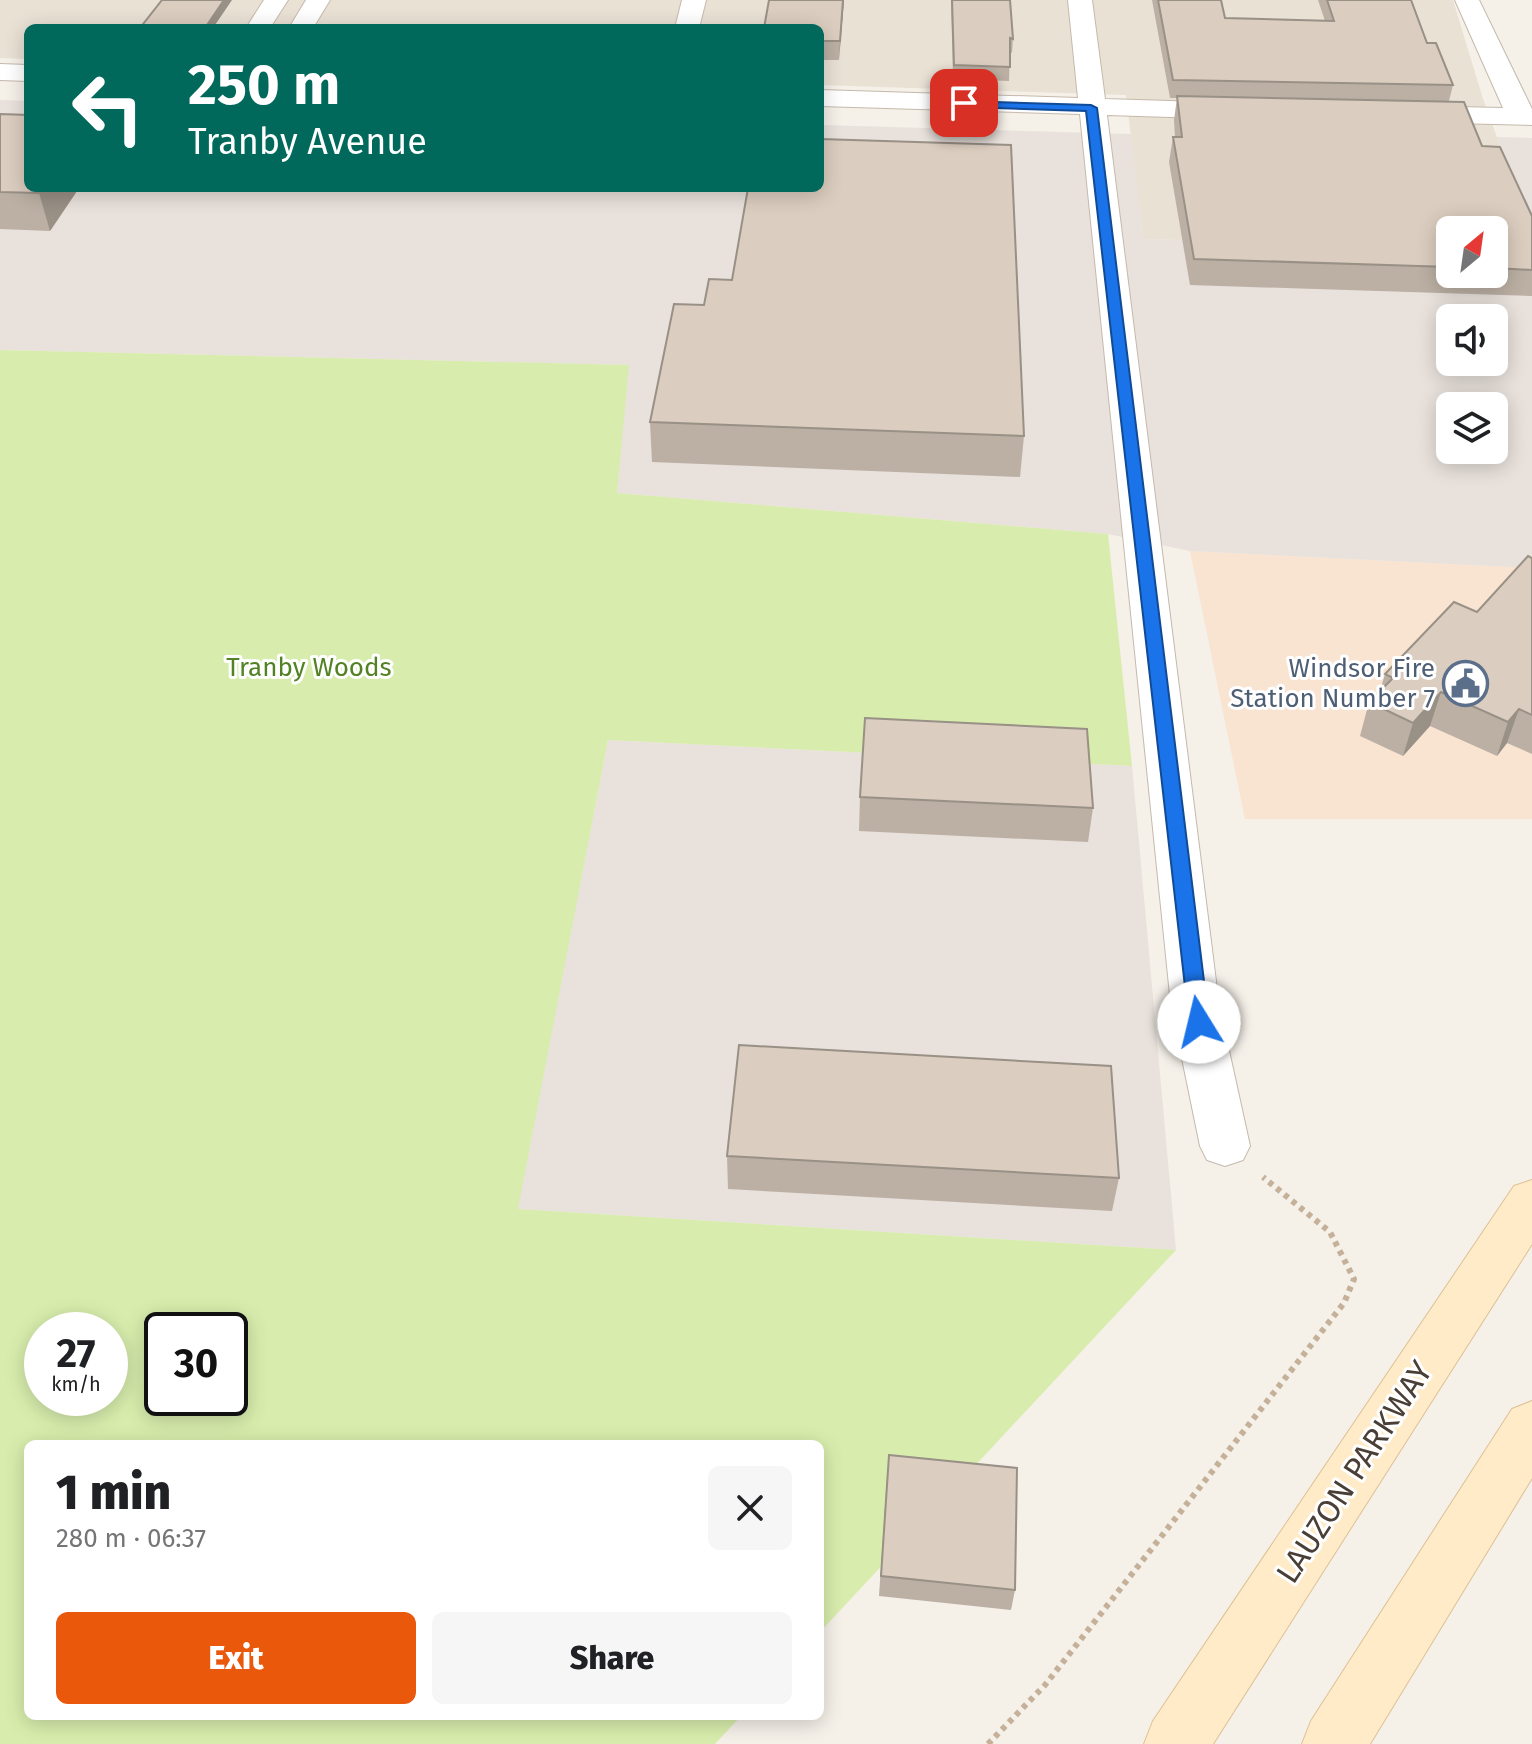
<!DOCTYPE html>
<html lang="en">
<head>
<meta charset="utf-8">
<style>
  :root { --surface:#fff; --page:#f6f6f6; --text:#202124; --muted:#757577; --accent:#ea580c }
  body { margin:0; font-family:"Fira Sans",sans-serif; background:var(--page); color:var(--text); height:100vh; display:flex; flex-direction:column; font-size:30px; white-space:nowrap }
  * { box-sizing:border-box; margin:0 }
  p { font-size:26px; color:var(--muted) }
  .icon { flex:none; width:44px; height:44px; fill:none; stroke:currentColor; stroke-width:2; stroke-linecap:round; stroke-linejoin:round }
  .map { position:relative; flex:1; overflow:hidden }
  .drawer { position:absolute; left:24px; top:1440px; width:800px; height:280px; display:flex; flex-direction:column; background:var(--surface); border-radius:12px; box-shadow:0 4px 20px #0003 }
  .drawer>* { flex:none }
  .top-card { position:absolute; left:24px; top:24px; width:800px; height:168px; border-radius:12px; box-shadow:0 4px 20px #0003; background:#00695c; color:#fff; overflow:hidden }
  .needle { width:52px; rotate:29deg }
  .fabs { position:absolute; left:1436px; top:216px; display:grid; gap:16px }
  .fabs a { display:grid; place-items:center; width:72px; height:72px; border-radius:12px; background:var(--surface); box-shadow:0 4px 20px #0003; font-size:40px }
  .speed { position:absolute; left:24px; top:1312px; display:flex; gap:16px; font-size:40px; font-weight:700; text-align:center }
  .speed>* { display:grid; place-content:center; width:104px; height:104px; border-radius:50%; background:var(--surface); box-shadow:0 4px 20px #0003; line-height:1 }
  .speed small { font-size:20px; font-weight:400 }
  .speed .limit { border:4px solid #111; border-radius:12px; background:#fff; color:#111 }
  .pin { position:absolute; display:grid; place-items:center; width:68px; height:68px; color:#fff; margin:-34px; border-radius:16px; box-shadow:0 4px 12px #0006 }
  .me { position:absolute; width:88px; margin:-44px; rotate:351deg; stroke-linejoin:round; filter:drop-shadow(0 0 6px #0008) }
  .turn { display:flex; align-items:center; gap:28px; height:168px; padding:0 32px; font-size:36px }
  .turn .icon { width:104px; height:104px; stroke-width:2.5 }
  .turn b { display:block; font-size:56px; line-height:68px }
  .round { display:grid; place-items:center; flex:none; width:84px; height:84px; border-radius:12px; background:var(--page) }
  .overview { display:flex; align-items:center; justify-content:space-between; height:136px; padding:0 32px }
  h1 { font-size:48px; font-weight:800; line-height:60px }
  .action { display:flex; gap:16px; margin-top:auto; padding:16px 32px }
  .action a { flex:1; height:92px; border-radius:12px; background:var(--accent); color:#fff; font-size:32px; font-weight:800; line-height:92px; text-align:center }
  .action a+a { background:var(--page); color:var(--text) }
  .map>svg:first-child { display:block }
  .residential { fill:#eae1d5 }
  .commercial { fill:#f9e3d1 }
  .industrial { fill:#e8e1dc; fill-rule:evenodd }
  .green { fill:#d8edad; fill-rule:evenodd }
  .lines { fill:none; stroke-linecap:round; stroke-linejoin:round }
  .street-casing { stroke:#c5b9ac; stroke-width:2 }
  .secondary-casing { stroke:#ddc195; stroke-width:2 }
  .path { stroke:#c5b099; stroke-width:6; stroke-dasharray:5 5; stroke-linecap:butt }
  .street { fill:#fff; fill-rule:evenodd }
  .secondary { fill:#ffebc8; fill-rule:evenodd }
  .wall { fill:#bcb0a4; fill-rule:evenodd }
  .shaded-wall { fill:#999086 }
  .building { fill:#dbcdbf; stroke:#999086; stroke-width:2 }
  .route { fill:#1a73e8; stroke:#114b97; stroke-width:2 }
  .labels { text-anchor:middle; stroke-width:6; stroke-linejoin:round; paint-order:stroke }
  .park-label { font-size:26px; fill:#528223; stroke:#fff }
  .service-label { font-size:26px; fill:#4e5e75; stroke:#fff; text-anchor:end }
  .near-street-label { font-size:32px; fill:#4a3f36; stroke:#fff }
</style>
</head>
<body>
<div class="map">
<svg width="1532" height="1744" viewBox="0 0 1532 1744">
  <rect width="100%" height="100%" fill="#f5f0e8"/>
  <path class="residential" d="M0,0H1453L1483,99L1532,233L1450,230V248L1143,239L1126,95L820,85V28H28V59L0,58Z"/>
  <path class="commercial" d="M1190,551L1532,568V819H1245Z"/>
  <g class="industrial">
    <path d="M0,100L28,101V188H820V125L1131,134L1143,239L1450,248V274H1494L1532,250V568L1190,551L1108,534L617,493L628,365L0,350ZM1450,318H1494V362H1450ZM1450,406H1494V450H1450Z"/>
    <path d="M1497,137L1532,138V233Z"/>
    <path d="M608,740L1132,766L1176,1250L517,1209Z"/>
  </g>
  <path class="green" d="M0,350L629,365L617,493L1108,534L1132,766L608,740L518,1209L1176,1250L820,1632V1444H28V1716H741L715,1744H0ZM42,1330H110V1398H42ZM162,1330H230V1398H162Z"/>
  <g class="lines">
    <defs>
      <g id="street">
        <path d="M264,0H288L270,28H246Z"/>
        <path d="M306,0H330L313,28H289Z"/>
        <path d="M682,0H706L699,28H675Z"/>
        <path d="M1068,0H1092L1105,99L1234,103L1243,105L1247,111L1243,117L1234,119L1107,115L1219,1005L1250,1146L1243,1160L1225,1166L1207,1160L1200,1146L1171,1005L1080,114L820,106V90L1078,98Z"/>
        <path d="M1455,0H1479L1532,109V125L1410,122L1400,120L1397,114L1400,108L1410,106L1503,108Z"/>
        <path d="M0,64L28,65V81L0,80Z"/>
      </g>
      <g id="secondary">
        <path d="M1532,1180V1244L1213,1744H1144L1153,1721L1514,1186Z"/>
        <path d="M1532,1401V1478L1370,1744H1302L1311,1721L1512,1409Z"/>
      </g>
    </defs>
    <use href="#street" class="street-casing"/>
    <use href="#secondary" class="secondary-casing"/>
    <path class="path" d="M988,1744L1045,1685L1344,1303L1354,1279L1330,1232L1263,1177"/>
    <use href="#street" class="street"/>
    <use href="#secondary" class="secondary"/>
  </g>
  <g class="wall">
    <path d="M769,0H844L839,60H820V28Z"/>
    <path d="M951,0H1015H1010L1013,39L1012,53L1010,52L1009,81L953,79Z"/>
    <path d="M1152,0H1221L1225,18L1325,21L1318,0H1411L1427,43L1453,85L1449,101L1532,216V296L1190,285L1169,162L1173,137H1175L1174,120L1177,98H1170ZM1450,230H1494V274H1450Z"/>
    <path d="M0,114L28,188H79L50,231L0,229Z"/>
    <path d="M650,422L1024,436L1020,477L652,462Z"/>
    <path d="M1532,558V754L1507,743L1497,756L1430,726L1403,756L1360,736L1369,702L1380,691L1385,674L1477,612Z"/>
    <path d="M860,797L1093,808L1088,842L859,831Z"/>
    <path d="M727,1156L1119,1178L1112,1211L728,1189Z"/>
    <path d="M887,1476L1015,1590L1011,1610L879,1596Z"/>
  </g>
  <g class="shaded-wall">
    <path d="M224,0H232L213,28H205Z"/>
    <path d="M843,0H844L839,60L840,41Z"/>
    <path d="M43,188H79L50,231L39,193Z"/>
    <path d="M1441,692L1430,726L1403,756L1413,723Z"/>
    <path d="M1519,709L1507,743L1497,756L1508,722Z"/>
  </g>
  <g class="building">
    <path d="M162,0H224L205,28H140Z"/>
    <path d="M769,0H843L840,41H820V28H764Z"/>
    <path d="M952,0H1010L1013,39L1010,38V67L954,65Z"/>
    <path d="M1158,0H1221L1225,18L1334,21L1327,0H1411L1427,43H1436L1453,85L1173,80Z"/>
    <path d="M1177,96L1464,102L1482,146L1500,147L1532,216V270L1494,268V230H1450V267L1194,259L1173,137H1182Z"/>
    <path d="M0,114L28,115V188H43L39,193L0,192Z"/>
    <path d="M820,139L1011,145L1024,436L650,422L674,304L704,305L709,279L732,280L748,188H820Z"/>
    <path d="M1528,556L1532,558V715L1519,709L1508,722L1441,692L1413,723L1369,702L1393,678L1385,674L1454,602L1477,612Z"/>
    <path d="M865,718L1087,729L1093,808L860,797Z"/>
    <path d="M739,1045L1111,1066L1119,1178L727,1156Z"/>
    <path d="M889,1455L1017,1468L1015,1590L881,1576Z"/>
  </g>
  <path class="route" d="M961,101L1091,105L1097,108L1209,1022L1206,1027H1192L1189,1022L1086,111L964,107L961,106Z"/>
  <defs>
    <symbol id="civic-ring" viewBox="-11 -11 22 22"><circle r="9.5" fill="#fff" stroke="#5c6f8a" stroke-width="1.5"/><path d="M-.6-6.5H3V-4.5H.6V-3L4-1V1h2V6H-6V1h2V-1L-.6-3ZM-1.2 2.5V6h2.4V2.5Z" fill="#5c6f8a"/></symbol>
  </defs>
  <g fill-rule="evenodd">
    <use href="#civic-ring" x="1440" y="658" width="51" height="51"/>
  </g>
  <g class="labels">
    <g class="park-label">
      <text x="309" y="676">Tranby Woods</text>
    </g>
    <g class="service-label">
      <text x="1435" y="677">Windsor Fire<tspan x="1435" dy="30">Station Number 7</tspan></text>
    </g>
    <g class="near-street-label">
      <text transform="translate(1354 1472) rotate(-57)" y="11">LAUZON PARKWAY</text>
    </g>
  </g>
</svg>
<div class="fabs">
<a><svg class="needle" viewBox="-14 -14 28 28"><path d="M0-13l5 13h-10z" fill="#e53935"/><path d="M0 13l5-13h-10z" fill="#757577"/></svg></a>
<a><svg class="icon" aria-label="sound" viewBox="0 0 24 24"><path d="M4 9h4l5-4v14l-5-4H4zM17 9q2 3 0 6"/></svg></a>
<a><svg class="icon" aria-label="layers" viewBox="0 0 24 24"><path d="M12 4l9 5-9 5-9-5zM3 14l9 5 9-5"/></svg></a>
</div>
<div class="speed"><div>27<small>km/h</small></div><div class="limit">30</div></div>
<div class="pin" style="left:964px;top:103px;background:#d93025"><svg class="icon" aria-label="arrive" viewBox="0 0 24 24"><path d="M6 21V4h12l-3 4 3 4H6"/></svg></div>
<svg class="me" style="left:1199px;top:1022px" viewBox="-20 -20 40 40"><circle r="19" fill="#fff"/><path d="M0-13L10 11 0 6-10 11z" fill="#1a73e8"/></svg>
<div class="top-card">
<div class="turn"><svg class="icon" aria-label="left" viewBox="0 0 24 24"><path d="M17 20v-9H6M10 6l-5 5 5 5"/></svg><div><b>250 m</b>Tranby Avenue</div></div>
</div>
<section class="drawer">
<div class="overview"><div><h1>1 min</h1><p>280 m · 06:37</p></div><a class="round"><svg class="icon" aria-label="close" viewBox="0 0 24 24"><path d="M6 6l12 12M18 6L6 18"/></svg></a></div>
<div class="action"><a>Exit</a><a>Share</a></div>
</section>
</div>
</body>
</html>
